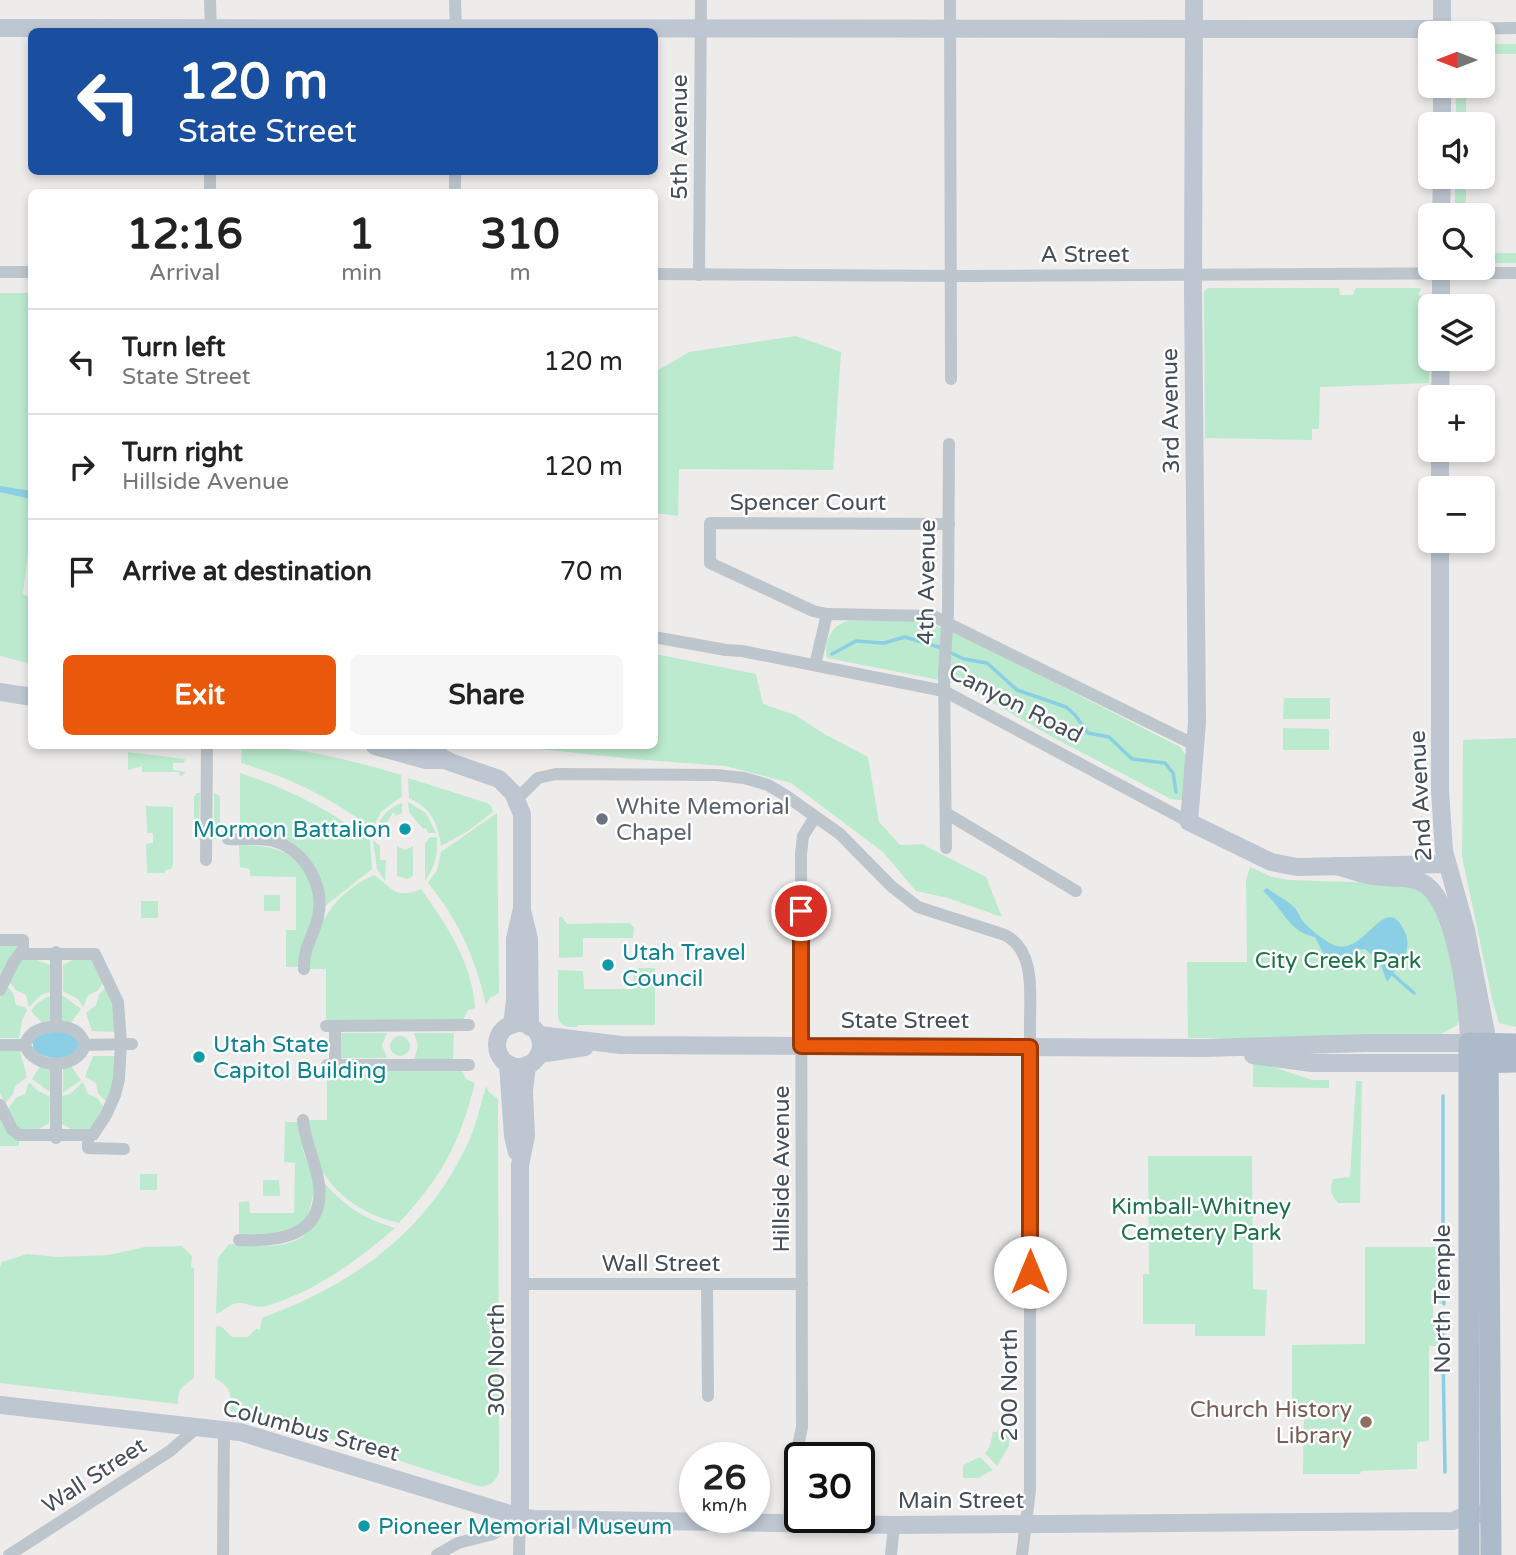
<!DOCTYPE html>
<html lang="en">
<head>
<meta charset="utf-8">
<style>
  :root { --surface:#fff; --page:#f6f6f6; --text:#222; --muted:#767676; --line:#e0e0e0; --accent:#ea580c }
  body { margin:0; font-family:"Varela Round",sans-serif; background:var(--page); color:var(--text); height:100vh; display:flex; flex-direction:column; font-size:26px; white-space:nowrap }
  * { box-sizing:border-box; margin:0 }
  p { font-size:23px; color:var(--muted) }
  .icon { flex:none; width:38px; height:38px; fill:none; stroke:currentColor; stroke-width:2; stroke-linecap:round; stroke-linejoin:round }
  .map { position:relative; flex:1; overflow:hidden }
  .panel { position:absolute; left:28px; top:189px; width:630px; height:560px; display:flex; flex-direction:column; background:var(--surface); border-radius:10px; box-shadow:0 4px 10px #0003 }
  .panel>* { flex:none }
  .guide { position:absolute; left:28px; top:28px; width:630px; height:147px; border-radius:10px; box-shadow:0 4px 10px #0003; background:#1a4fa0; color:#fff; overflow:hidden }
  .needle { width:46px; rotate:270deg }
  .controls { position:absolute; left:1418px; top:21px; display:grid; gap:14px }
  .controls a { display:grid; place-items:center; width:77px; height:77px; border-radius:10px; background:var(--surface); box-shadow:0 4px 10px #0003; font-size:35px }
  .speed { position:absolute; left:679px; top:1442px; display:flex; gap:14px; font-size:35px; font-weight:700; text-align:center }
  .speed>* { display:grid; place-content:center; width:91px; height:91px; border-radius:50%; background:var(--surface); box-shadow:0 4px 10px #0003; line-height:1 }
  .speed small { font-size:18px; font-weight:400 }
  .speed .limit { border:4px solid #111; border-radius:10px; background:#fff; color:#111 }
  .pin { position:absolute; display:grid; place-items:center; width:60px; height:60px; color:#fff; margin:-30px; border:4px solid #fff; border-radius:50%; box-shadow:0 2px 7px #0007 }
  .me { position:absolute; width:77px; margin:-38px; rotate:0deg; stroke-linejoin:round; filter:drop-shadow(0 0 5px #0008) }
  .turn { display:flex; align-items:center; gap:24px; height:147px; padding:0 35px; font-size:32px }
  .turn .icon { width:91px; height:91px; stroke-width:2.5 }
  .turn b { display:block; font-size:49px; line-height:60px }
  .eta { display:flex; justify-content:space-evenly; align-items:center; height:119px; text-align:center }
  .eta b { font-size:42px; font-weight:700; line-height:49px }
  .cta { display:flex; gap:14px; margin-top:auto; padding:14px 35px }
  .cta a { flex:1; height:80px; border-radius:10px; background:var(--accent); color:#fff; font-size:28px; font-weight:700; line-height:80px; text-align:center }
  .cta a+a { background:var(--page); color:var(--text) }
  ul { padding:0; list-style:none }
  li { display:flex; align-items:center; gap:21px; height:105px; padding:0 35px; border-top:2px solid var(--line) }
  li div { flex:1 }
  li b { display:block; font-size:26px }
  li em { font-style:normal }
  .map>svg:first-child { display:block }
  .green { fill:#bbeace }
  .water { fill:#8bcfe4 }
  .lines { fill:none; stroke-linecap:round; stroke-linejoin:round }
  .stream { stroke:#8bcfe4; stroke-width:3.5 }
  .street { stroke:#bdc5cd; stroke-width:12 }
  .secondary { stroke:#bdc6d1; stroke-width:18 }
  .primary { stroke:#acbac9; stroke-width:21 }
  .route-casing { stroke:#983908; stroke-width:18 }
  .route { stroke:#ea580c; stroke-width:12 }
  .worship-dot { fill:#6b7280; stroke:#fff; stroke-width:2.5 }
  .culture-dot { fill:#0f9aa8; stroke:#fff; stroke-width:2.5 }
  .education-dot { fill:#8d6e63; stroke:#fff; stroke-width:2.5 }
  .labels { text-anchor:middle; stroke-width:5; stroke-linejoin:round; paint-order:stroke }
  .street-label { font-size:23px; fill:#454e57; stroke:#fff }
  .worship-label { font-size:23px; fill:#5b616d; stroke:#fff; text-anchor:start }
  .culture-label { font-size:23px; fill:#0d838f; stroke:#fff; text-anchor:start }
  .park-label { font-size:23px; fill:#1c7249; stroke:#fff }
  .education-label { font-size:23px; fill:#785e54; stroke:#fff; text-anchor:end }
</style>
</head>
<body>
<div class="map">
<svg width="1516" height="1555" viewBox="0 0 1516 1555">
  <rect width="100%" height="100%" fill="#eeebeb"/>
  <g class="green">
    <rect x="1482" y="44" width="34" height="10"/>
    <rect x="1456" y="86" width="10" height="38"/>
    <rect x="1455" y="177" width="11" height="38"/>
    <rect x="1482" y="253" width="34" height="10"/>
    <path d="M1208,288H1339L1340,295H1353L1356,288H1418L1421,289L1418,295L1421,296L1422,299L1428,296L1430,304L1429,383L1320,387L1319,429H1312V440L1205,438L1204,292Z"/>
    <path d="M0,293H31L32,518L23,594L31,598V664L0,656Z"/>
    <path d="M796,336L841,352L833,470L679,469L678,516L655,513V372L689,352Z"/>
    <path d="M849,621H924L977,643L1180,747L1186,755L1184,797L1181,800L1171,799L1054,738L960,684L827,658C823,642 832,624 849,621Z"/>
    <path d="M655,654L756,674L763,704L795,715L826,735L868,757L879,822L900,845L922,844L986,877L1002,917L948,898L916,891L883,852L791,783L725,766L632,759L512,746H654Z"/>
    <path d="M1284,698H1330V719H1283Z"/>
    <path d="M1283,728L1329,729V750H1283Z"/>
    <path d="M1516,738V1027L1499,1023L1492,999L1462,856L1463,740Z"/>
    <path d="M245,746C297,746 351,760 401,775L402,796L381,812L372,829C334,799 288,777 241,763L242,749Z"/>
    <path d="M128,752L185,759L184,763H173V770L186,772L180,777L179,772H142V766L128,770Z"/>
    <path d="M240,773C287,788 330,810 370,840L372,869L325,906L304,854L240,834Z"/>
    <path d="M408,778L487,803L491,806L493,812L468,831L441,846C438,823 431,808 409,798Z"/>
    <path d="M197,793H200L199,840L194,838V797Z"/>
    <path d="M214,793L220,796V836L214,840Z"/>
    <path d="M408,802L426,813L436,833H428L426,828L423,829L409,812Z"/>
    <path d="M402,803V813L396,816L393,812L381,833L375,832C380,818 387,808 402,803Z"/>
    <path d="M146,806L173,807V865L171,869L165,870V873H147L146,844L153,843V833H147Z"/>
    <path d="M497,813L499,993L490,998L486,1005C476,959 458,919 428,883L437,870L441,852Z"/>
    <path d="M430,837H437C438,855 435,867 425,881V843Z"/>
    <path d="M373,840L380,846V860H386L385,881L377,869Z"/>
    <path d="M239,845C271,845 298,850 310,883C313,891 315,899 314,909C312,928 305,948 300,967H286V930H296V877L250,876V869L240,867Z"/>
    <path d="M397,846L406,850L413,846V876L408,879L397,876Z"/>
    <path d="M1250,867L1272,877L1289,880L1414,884L1440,911L1460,1004L1461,1015L1457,1025L1441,1034L1346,1038H1188L1187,962H1247L1246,880Z"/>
    <path d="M374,875C392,888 396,900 421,889C446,924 473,964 475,1008L468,1010L463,1020H326V969H308C314,926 334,893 374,875Z"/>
    <rect x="264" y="895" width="16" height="16"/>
    <rect x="141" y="901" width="17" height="17"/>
    <path d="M559,917H562L567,924L630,923L634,928L633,938H583V957L559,958Z"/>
    <path d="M0,943H19L0,982Z"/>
    <path d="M20,957H35L39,961L50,965V992L41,995L29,1007L26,995L16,990L7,979Z"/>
    <path d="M78,957H93L106,980L97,991L88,995L83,1007L78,999L63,991V965Z"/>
    <path d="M634,968H655V1025H578L577,1027C568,1027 560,1027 558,1017V970L583,971L584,989H633Z"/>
    <path d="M5,984L13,993L16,1005L25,1007L27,1010L22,1021L19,1038H0V998Z"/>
    <path d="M108,984L112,994L117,1032L92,1031L86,1013L96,1005L99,995Z"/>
    <path d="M62,995L81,1009L71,1023L62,1021Z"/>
    <path d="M47,997H50V1020L42,1023L31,1011L36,1004Z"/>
    <path d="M340,1033H387L382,1045L387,1058H340Z"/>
    <path d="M414,1033H454L453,1059H414L418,1046Z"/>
    <circle cx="400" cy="1046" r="10"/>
    <path d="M0,1051H20L27,1077L15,1086L13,1094L5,1103L0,1093Z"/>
    <path d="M93,1056H116L115,1076L107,1103L98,1093L96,1083L85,1077Z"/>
    <path d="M1253,1060L1312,1080H1329V1088L1253,1087Z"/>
    <path d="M41,1065L50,1067V1092L32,1079Z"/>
    <path d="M71,1066L81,1080L63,1093V1067Z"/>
    <path d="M327,1070H462L466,1079L475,1083C459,1145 442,1176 399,1223C362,1215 327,1191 314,1153C310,1143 310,1131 309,1120H327Z"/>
    <path d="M1356,1081H1362L1360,1203H1338C1331,1195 1329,1189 1333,1179L1350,1177Z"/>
    <path d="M29,1082L37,1090L50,1097L49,1123L35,1131H20L7,1110L16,1098L25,1094Z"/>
    <path d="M83,1082L88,1094L96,1097L106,1109L92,1132H77L62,1124V1096L70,1094Z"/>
    <path d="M486,1086L489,1092L498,1099L499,1471C496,1482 489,1488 478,1486L275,1421L231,1411C231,1391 231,1388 215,1378L216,1326L222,1327L232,1337H248L256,1329L260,1330L262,1318C351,1285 424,1235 466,1147C476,1128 480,1106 486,1086Z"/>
    <path d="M0,1111L19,1141V1146H0Z"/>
    <path d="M285,1122H299L303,1151L313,1178L314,1191L308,1217L291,1234L245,1237L239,1233V1202L249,1201L250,1213H294L295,1163L284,1162Z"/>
    <path d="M1148,1156H1252L1253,1289L1267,1290L1265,1336H1195V1324H1143V1274H1149Z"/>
    <rect x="140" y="1174" width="17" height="16"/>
    <path d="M263,1180H279L280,1196H263Z"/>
    <path d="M325,1184C346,1207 365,1219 395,1228C358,1260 315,1292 266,1306C255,1309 250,1303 240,1303C230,1302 225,1311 216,1314L218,1258L229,1244C251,1246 293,1251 308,1231C315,1221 321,1196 325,1184Z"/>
    <path d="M182,1246L192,1256L191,1267L194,1268V1378C183,1387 178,1386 178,1404L0,1383V1267L2,1262L27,1254L58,1257L109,1255L145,1247Z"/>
    <path d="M1365,1247H1443L1444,1304H1433V1317H1439V1346H1429V1441L1417,1442V1469L1361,1471L1360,1474H1303L1304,1405H1292V1345L1365,1344Z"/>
    <path d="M1009,1431V1446L997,1466L985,1453L990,1446L993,1432Z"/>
    <path d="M980,1457L993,1470L978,1478H963V1465Z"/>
  </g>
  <g class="water">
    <path d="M0,486L31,491V499L0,492Z"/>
    <path d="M1267,888C1275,894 1286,900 1294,907C1298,911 1299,915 1302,920C1307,927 1329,945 1337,946C1366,953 1384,894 1403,928C1408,937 1409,946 1405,955C1401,964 1393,973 1387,982L1380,962L1365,949L1356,950L1347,969L1335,971L1331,969L1315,937C1288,932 1282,907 1263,891Z"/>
    <path d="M59,1031L73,1035L81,1045C70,1061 50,1061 34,1051L32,1041L39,1034Z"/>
  </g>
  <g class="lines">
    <g class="stream">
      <path d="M949,652L964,659L987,663L1017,690L1066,707L1075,715L1088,733L1109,737L1132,759L1165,763L1173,773L1176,792"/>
      <path d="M832,654L856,641L884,643L905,637L942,648"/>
      <path d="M1390,972L1414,993"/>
      <path d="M1443,1096V1232"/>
      <path d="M1443,1264L1444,1304"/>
      <path d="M1443,1317V1343"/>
      <path d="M1443,1354L1445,1472"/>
    </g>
    <g class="street">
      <path d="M210,0L211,32"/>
      <path d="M455,0L456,32"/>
      <path d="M950,0L951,379"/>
      <path d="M1442,29L1516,28"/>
      <path d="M210,192V172"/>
      <path d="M455,192V172"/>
      <path d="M0,272H32"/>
      <path d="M654,274L961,276L1516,273"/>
      <path d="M699,275L701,0"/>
      <path d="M949,524L710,523V563L813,611L827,614L933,616L1195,745"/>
      <path d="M654,637L726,650L742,651L944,691L1189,822"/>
      <path d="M815,665L827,614"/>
      <path d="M517,799L538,778L556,774L716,775L744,778L768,785L785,795L840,834L891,886L918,907L1005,935C1038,952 1029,1000 1030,1031V1490L1022,1555"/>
      <path d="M946,813L1076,891"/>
      <path d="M228,839C243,840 262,837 277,842C306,853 325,886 318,917C314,936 303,947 304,969"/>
      <path d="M946,848L944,673L948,612L949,444"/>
      <path d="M206,860L207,746"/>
      <path d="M0,940H23V949"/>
      <path d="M0,990L13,963L23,949"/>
      <path d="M56,1026C70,1027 81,1030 85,1045C78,1070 33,1070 25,1045C29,1030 42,1028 56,1026Z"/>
      <path d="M56,1026V952"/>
      <path d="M326,1026L469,1025"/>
      <path d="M335,1026V1065"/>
      <path d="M0,1045H25"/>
      <path d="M85,1045L132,1044"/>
      <path d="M56,1064V1138"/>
      <path d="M327,1065H469"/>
      <path d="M0,1105L12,1129L19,1135H93L106,1115L115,1095L119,1079L121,1044L118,1002L95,954H24L23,949"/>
      <path d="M88,1135V1148L124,1149"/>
      <path d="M239,1240C278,1242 325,1237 319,1184C316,1162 305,1143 303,1120"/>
      <path d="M520,1284H802"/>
      <path d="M707,1284L708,1396"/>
      <path d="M789,1523L791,1479L802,1427L801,854L803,836L815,817"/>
      <path d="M9,1555L170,1451L199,1426"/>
      <path d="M223,1555L224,1429"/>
      <path d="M437,1555L458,1543L493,1534L520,1517"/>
      <path d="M519,1555L520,1517"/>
      <path d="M891,1555L894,1525"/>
    </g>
    <g class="secondary">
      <path d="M1194,0L1193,291L1197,722L1189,822L1271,862L1297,867L1447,864"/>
      <path d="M0,28L1442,29"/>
      <path d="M1442,33V0"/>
      <path d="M1442,124V86"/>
      <path d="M1441,215L1442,177"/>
      <path d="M1441,306V268"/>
      <path d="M1440,397L1441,359"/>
      <path d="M1440,488V450"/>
      <path d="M1440,541V791L1444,851L1466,930L1488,1043"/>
      <path d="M0,692L32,697"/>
      <path d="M375,746L426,760H447"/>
      <path d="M420,746L429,748L447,761L499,779L513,793L522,814V908L515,939V1000L512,1025"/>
      <path d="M523,914L529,939L530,1027"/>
      <circle cx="519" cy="1045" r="22"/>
      <path d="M539,1035L621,1045L1204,1048L1366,1043H1469C1468,1006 1457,899 1421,882C1406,875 1388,879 1373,876C1360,874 1348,869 1336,866"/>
      <path d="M539,1054L585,1047"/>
      <path d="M1253,1055L1312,1063H1468"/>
      <path d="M508,1064L513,1136L517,1152"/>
      <path d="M0,1405L240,1432L520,1517L533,1519L894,1525L1453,1521L1469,1514H1481"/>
      <path d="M520,1517V1165L526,1136L524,1091L527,1065"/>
    </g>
    <g class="primary">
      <path d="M1488,1043L1491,1555"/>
      <path d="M1476,1063L1516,1062"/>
      <path d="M1469,1555V1043L1516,1044"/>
    </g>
  </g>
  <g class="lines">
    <defs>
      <path id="route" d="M801,911V1046L1030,1047V1272"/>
    </defs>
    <use href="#route" class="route-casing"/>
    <use href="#route" class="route"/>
  </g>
  <circle class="worship-dot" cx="602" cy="819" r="7"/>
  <g class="culture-dot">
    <circle cx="405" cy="829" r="7"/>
    <circle cx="608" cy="965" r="7"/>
    <circle cx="199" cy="1057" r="7"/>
    <circle cx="364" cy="1526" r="7"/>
  </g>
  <circle class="education-dot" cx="1366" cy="1422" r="7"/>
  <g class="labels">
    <g class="street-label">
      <text transform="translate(679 137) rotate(-90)" y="8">5th Avenue</text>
      <text x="1085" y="262">A Street</text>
      <text transform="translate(1170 411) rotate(-91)" y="8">3rd Avenue</text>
      <text x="808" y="510">Spencer Court</text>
      <text transform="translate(926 582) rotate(-89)" y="8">4th Avenue</text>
      <text transform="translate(1016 703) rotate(27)" y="8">Canyon Road</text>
      <text transform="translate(1420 796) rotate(-93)" y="8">2nd Avenue</text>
      <text x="905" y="1028">State Street</text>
      <text transform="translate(781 1169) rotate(-90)" y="8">Hillside Avenue</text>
      <text x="661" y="1271">Wall Street</text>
      <text transform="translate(1442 1299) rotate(-90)" y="8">North Temple</text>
      <text transform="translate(496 1360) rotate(-90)" y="8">300 North</text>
      <text transform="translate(1009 1385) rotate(-90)" y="8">200 North</text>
      <text transform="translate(311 1430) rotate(15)" y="8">Columbus Street</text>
      <text transform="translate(94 1475) rotate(-33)" y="8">Wall Street</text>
      <text x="961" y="1508">Main Street</text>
    </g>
    <g class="worship-label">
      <text x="616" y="814">White Memorial<tspan x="616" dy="26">Chapel</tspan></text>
    </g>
    <g class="culture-label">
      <text x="391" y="837" text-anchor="end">Mormon Battalion</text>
      <text x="622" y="960">Utah Travel<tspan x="622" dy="26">Council</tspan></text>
      <text x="213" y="1052">Utah State<tspan x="213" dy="26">Capitol Building</tspan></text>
      <text x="378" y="1534">Pioneer Memorial Museum</text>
    </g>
    <g class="park-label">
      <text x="1338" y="968">City Creek Park</text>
      <text x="1201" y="1214">Kimball-Whitney<tspan x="1201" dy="26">Cemetery Park</tspan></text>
    </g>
    <g class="education-label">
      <text x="1352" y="1417">Church History<tspan x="1352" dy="26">Library</tspan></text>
    </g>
  </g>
</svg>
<div class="controls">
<a><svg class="needle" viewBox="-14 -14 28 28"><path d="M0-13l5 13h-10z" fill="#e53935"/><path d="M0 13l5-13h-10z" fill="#767676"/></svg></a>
<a><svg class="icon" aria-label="sound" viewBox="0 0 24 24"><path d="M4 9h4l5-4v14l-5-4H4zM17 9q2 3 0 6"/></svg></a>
<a><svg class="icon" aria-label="search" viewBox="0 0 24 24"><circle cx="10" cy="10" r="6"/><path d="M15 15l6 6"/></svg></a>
<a><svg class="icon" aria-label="layers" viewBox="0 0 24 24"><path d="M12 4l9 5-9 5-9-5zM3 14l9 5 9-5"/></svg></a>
<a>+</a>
<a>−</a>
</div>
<div class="speed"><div>26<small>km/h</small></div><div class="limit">30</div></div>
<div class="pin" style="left:801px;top:911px;background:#d93025"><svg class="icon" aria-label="arrive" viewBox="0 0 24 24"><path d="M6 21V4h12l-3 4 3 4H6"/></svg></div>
<svg class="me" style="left:1030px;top:1272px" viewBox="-20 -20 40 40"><circle r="19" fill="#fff"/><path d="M0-13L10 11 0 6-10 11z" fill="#ea580c"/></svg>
<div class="guide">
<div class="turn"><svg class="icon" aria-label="left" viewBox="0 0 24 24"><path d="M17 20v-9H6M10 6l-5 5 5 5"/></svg><div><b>120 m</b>State Street</div></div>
</div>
<section class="panel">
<div class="eta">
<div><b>12:16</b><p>Arrival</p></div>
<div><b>1</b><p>min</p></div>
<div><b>310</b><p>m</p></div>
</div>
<ul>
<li><svg class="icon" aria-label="left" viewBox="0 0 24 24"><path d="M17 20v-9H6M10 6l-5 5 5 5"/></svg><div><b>Turn left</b><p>State Street</p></div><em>120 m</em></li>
<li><svg class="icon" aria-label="right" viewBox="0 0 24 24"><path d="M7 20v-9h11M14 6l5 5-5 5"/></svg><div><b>Turn right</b><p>Hillside Avenue</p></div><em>120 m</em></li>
<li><svg class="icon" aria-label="arrive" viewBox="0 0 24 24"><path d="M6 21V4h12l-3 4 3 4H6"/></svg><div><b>Arrive at destination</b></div><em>70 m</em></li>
</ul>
<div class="cta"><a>Exit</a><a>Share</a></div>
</section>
</div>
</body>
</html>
